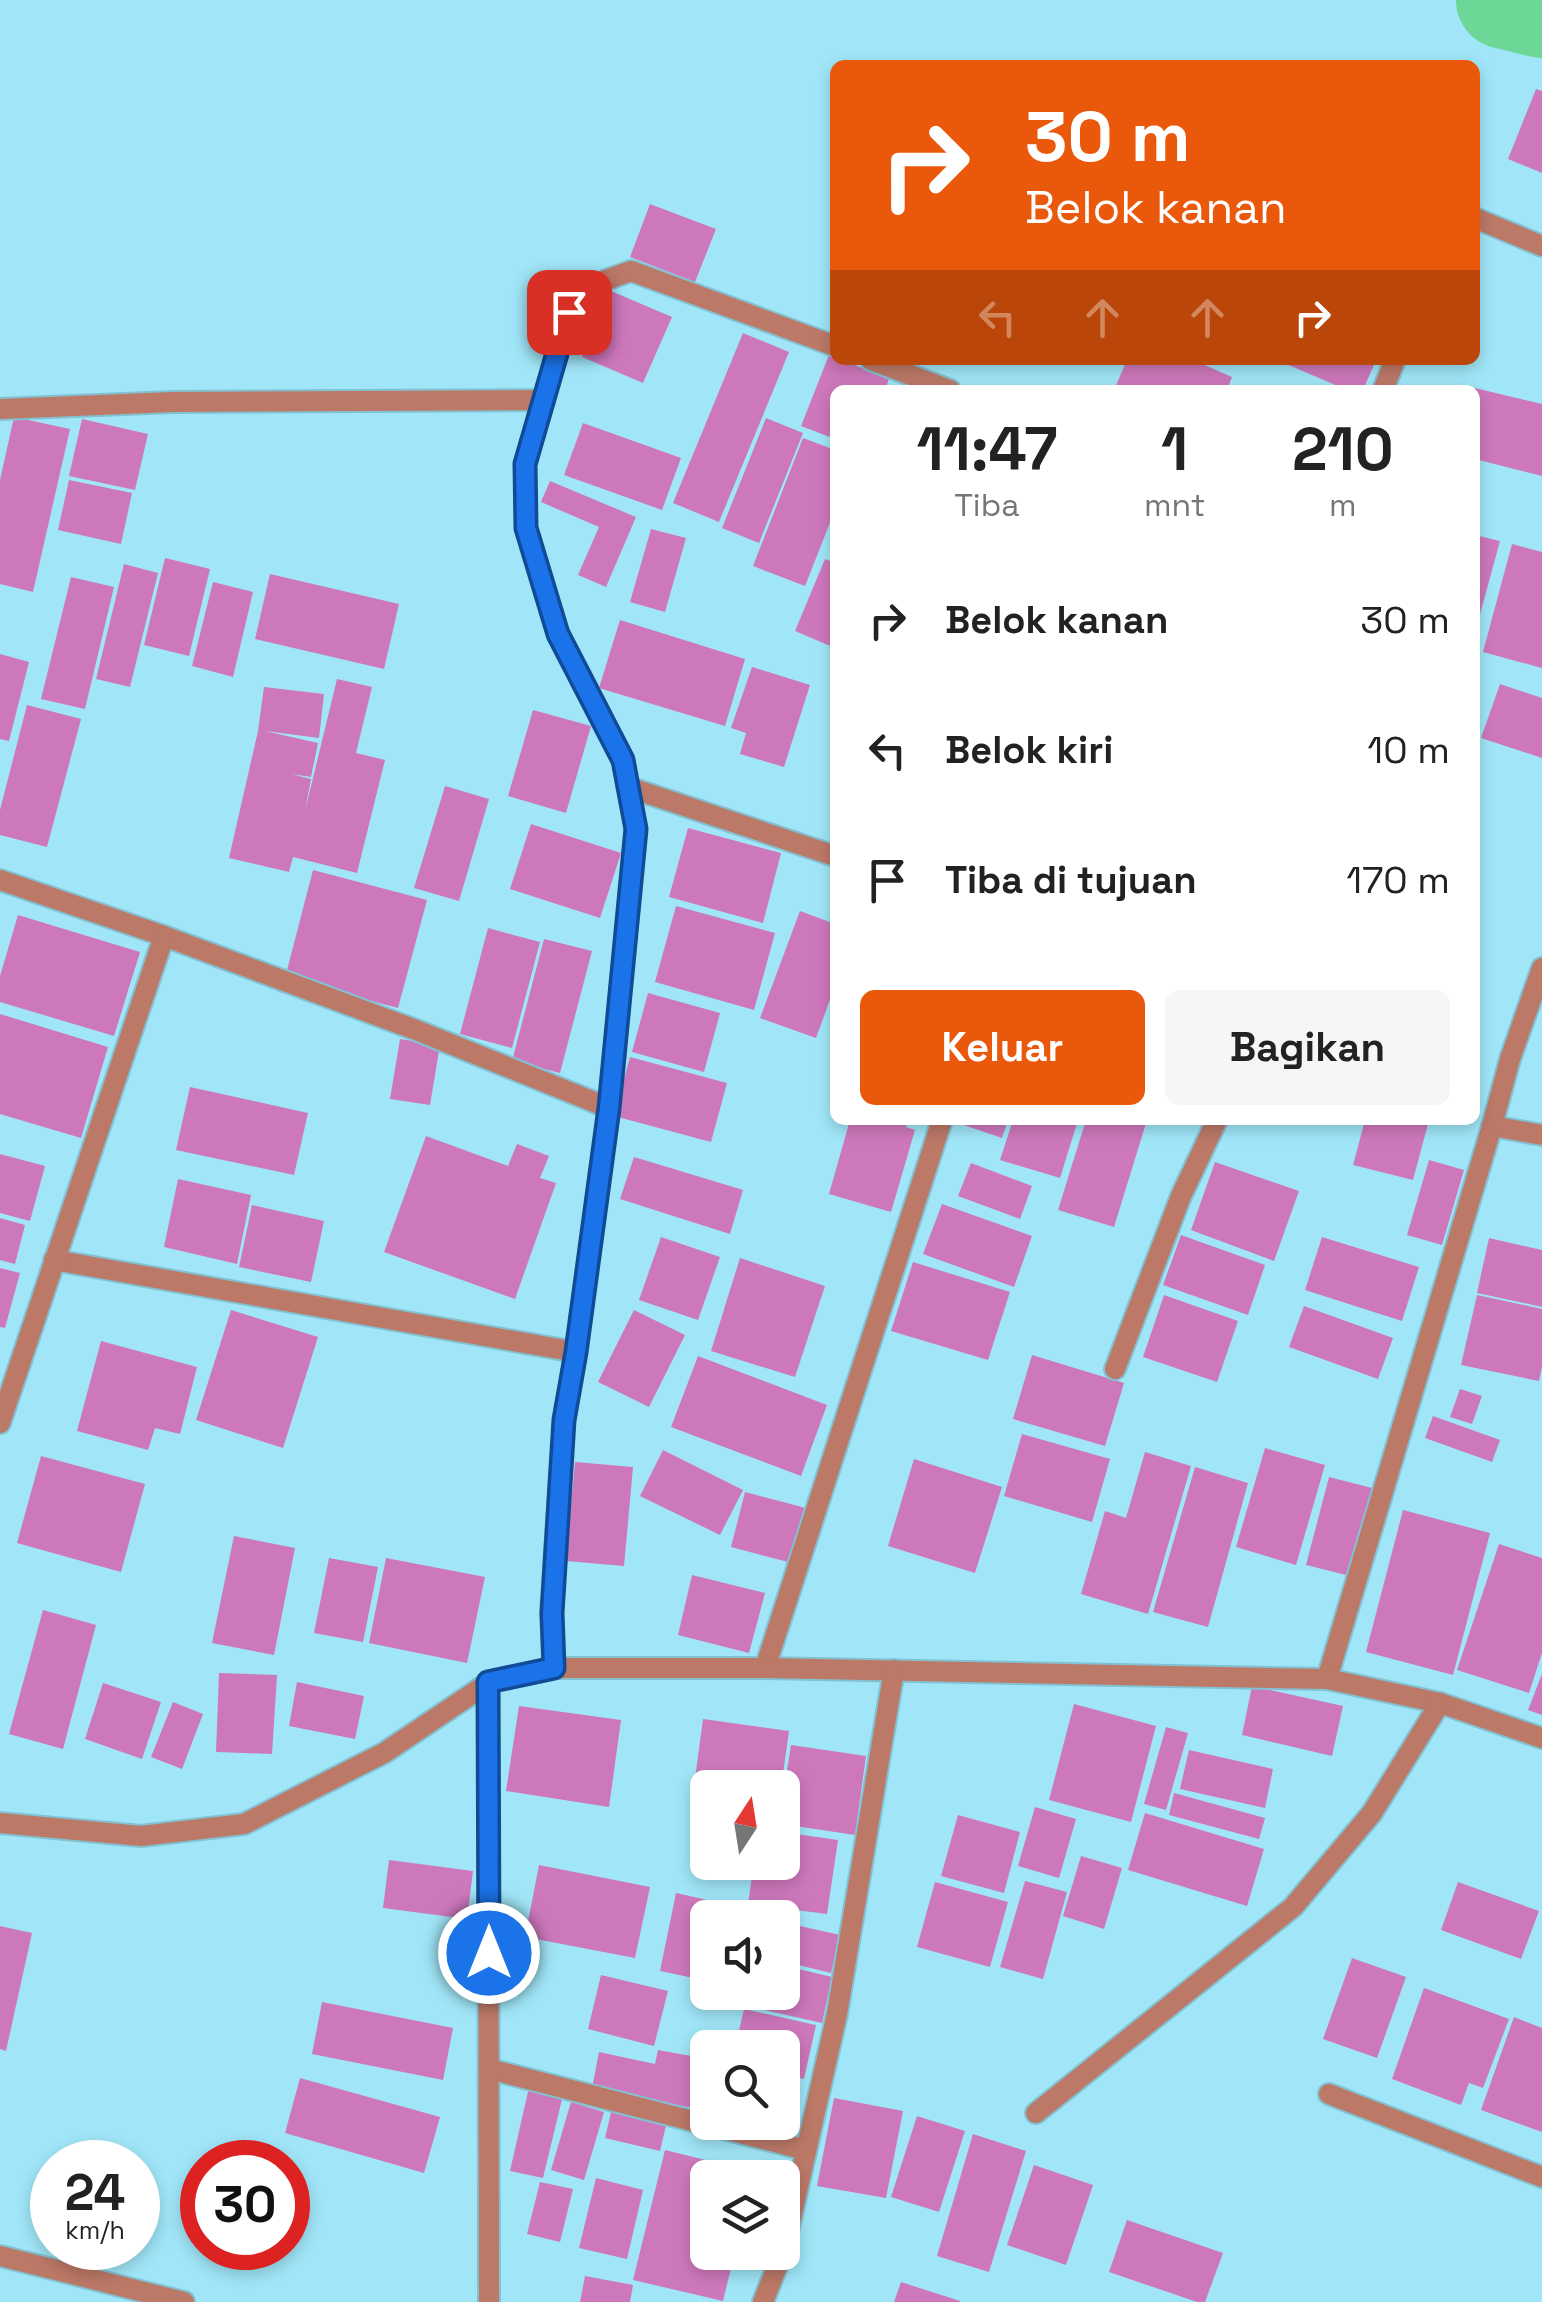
<!DOCTYPE html>
<html lang="id">
<head>
<meta charset="utf-8">
<style>
  :root { --surface:#fff; --page:#f6f6f6; --text:#222; --muted:#767676; --accent:#ea580c }
  body { margin:0; font-family:"Space Grotesk",sans-serif; background:var(--page); color:var(--text); height:100vh; display:flex; flex-direction:column; font-size:38px; white-space:nowrap }
  * { box-sizing:border-box; margin:0 }
  p { font-size:32px; color:var(--muted) }
  .icon { flex:none; width:55px; height:55px; fill:none; stroke:currentColor; stroke-width:2; stroke-linecap:round; stroke-linejoin:round }
  .map { position:relative; flex:1; overflow:hidden }
  .panel { position:absolute; left:830px; top:385px; width:650px; height:740px; display:flex; flex-direction:column; background:var(--surface); border-radius:15px; box-shadow:0 5px 15px #0003 }
  .panel>* { flex:none }
  .guide { position:absolute; left:830px; top:60px; width:650px; height:305px; border-radius:15px; box-shadow:0 5px 15px #0003; background:#ea580c; color:#fff; overflow:hidden }
  .needle { width:65px; rotate:12deg }
  .tools { position:absolute; left:690px; top:1770px; display:grid; gap:20px }
  .tools a { display:grid; place-items:center; width:110px; height:110px; border-radius:15px; background:var(--surface); box-shadow:0 5px 15px #0003; font-size:50px }
  .speed { position:absolute; left:30px; top:2140px; display:flex; gap:20px; font-size:50px; font-weight:700; text-align:center }
  .speed>* { display:grid; place-content:center; width:130px; height:130px; border-radius:50%; background:var(--surface); box-shadow:0 5px 15px #0003; line-height:1 }
  .speed small { font-size:25px; font-weight:400 }
  .speed .limit { border:15px solid #d22; background:#fff; color:#111 }
  .pin { position:absolute; display:grid; place-items:center; width:85px; height:85px; color:#fff; margin:-42px; border-radius:20px; box-shadow:0 5px 15px #0006 }
  .me { position:absolute; width:110px; margin:-55px; rotate:0deg; stroke-linejoin:round; filter:drop-shadow(0 0 8px #0008) }
  .turn { display:flex; align-items:center; gap:35px; height:210px; padding:0 30px; font-size:45px }
  .turn .icon { width:130px; height:130px; stroke-width:2.5 }
  .turn b { display:block; font-size:70px; line-height:85px }
  .lanes { display:flex; align-items:center; height:95px; padding:0 30px; background:#0003; justify-content:center; gap:50px; direction:ltr }
  .lanes .off { opacity:.35 }
  .eta { display:flex; justify-content:space-evenly; align-items:center; height:170px; text-align:center }
  .eta b { font-size:60px; font-weight:700; line-height:70px }
  .button { display:flex; gap:20px; margin-top:auto; padding:20px 30px }
  .button a { flex:1; height:115px; border-radius:15px; background:var(--accent); color:#fff; font-size:40px; font-weight:700; line-height:115px; text-align:center }
  .button a+a { background:var(--page); color:var(--text) }
  ul { padding:0; list-style:none }
  li { display:flex; align-items:center; gap:30px; height:130px; padding:0 30px }
  li div { flex:1 }
  li b { display:block; font-size:38px }
  li em { font-style:normal }
  .map>svg:first-child { display:block }
  .lines { fill:none; stroke-linecap:round; stroke-linejoin:round }
  .river { stroke:#6cd796; stroke-width:98 }
  .building { fill:#ce78bc }
  .service-casing { stroke:#83c1d1; stroke-width:24 }
  .minor-casing { stroke:#83c1d1; stroke-width:24 }
  .service { stroke:#bc7968; stroke-width:20 }
  .minor { stroke:#bc7968; stroke-width:20 }
  .route-casing { stroke:#114b97; stroke-width:25 }
  .route { stroke:#1a73e8; stroke-width:18 }
</style>
</head>
<body>
<div class="map">
<svg width="1542" height="2302" viewBox="0 0 1542 2302">
  <rect width="100%" height="100%" fill="#a0e6f8"/>
  <g class="lines">
    <path class="river" d="M1505,0L1542,9"/>
  </g>
  <g class="building">
    <path d="M1536,89L1542,91V173L1508,159Z"/>
    <path d="M650,204L716,229L695,282L630,257Z"/>
    <path d="M611,291L672,317L643,383L582,357Z"/>
    <path d="M743,333L789,352L719,522L673,503Z"/>
    <path d="M829,355L835,357V360H842L889,379L885,390H835V439L801,426Z"/>
    <path d="M1127,360H1193L1232,377L1227,390H1114Z"/>
    <path d="M1277,360H1376L1363,390H1347Z"/>
    <path d="M1475,388L1542,404V476L1475,459Z"/>
    <path d="M14,417L70,429L33,592L0,584V480Z"/>
    <path d="M766,418L803,433L759,543L722,528Z"/>
    <path d="M82,419L148,434L135,490L69,476Z"/>
    <path d="M583,423L681,458L662,510L564,475Z"/>
    <path d="M803,438L835,450V510L805,586L753,566Z"/>
    <path d="M69,480L132,493L121,544L58,530Z"/>
    <path d="M550,481L636,517L606,587L578,575L599,527L541,502Z"/>
    <path d="M651,529L686,538L665,612L630,602Z"/>
    <path d="M1475,535L1500,541L1476,629H1475Z"/>
    <path d="M1512,544L1542,552V668L1483,652Z"/>
    <path d="M165,558L210,569L189,656L144,645Z"/>
    <path d="M825,559L835,563V648L795,631Z"/>
    <path d="M124,564L158,573L130,687L96,679Z"/>
    <path d="M270,574L399,604L384,669L255,639Z"/>
    <path d="M71,577L114,587L85,709L41,699Z"/>
    <path d="M213,582L253,592L233,677L192,666Z"/>
    <path d="M620,620L745,659L725,726L599,688Z"/>
    <path d="M0,654L29,662L9,741L0,739Z"/>
    <path d="M752,667L810,685L784,767L740,754L746,733L731,728Z"/>
    <path d="M337,679L372,687L356,753L385,760L357,873L293,857L289,872L229,858L258,731L264,687L324,694L319,738L265,731L318,743L311,777L291,774L311,779L305,811Z"/>
    <path d="M1500,684L1542,698V758L1481,738Z"/>
    <path d="M27,705L81,719L47,847L0,835V810Z"/>
    <path d="M533,710L591,726L566,813L508,796Z"/>
    <path d="M445,786L489,799L459,901L414,888Z"/>
    <path d="M531,824L621,853L600,918L510,889Z"/>
    <path d="M688,828L781,853L763,923L669,897Z"/>
    <path d="M313,870L427,900L398,1008L285,978Z"/>
    <path d="M676,906L775,933L754,1010L655,982Z"/>
    <path d="M800,911L835,924V986L816,1038L760,1018Z"/>
    <path d="M18,915L140,952L114,1036L0,1002V976Z"/>
    <path d="M488,928L540,942L512,1048L460,1034Z"/>
    <path d="M544,939L592,951L560,1073L512,1061Z"/>
    <path d="M648,993L720,1013L704,1072L632,1052Z"/>
    <path d="M0,1014L108,1047L81,1138L0,1114Z"/>
    <path d="M400,1039L440,1045L430,1105L390,1099Z"/>
    <path d="M630,1057L727,1083L711,1142L614,1116Z"/>
    <path d="M190,1087L308,1113L294,1175L176,1150Z"/>
    <path d="M850,1120H908L906,1127L915,1130L891,1212L829,1194Z"/>
    <path d="M949,1120H1008L1002,1138Z"/>
    <path d="M1013,1120H1078L1060,1178L1000,1160Z"/>
    <path d="M1086,1120H1147L1114,1227L1058,1210Z"/>
    <path d="M1365,1120H1429L1413,1180L1353,1165Z"/>
    <path d="M426,1136L508,1166L517,1144L549,1156L540,1178L556,1183L515,1299L384,1252Z"/>
    <path d="M0,1154L45,1166L30,1221L0,1213Z"/>
    <path d="M634,1157L743,1190L730,1234L620,1199Z"/>
    <path d="M1429,1160L1464,1170L1442,1245L1407,1235Z"/>
    <path d="M1215,1162L1299,1191L1274,1261L1191,1230Z"/>
    <path d="M971,1163L1032,1186L1020,1219L958,1196Z"/>
    <path d="M178,1179L251,1195L237,1264L164,1247Z"/>
    <path d="M942,1204L1032,1236L1014,1287L923,1254Z"/>
    <path d="M252,1205L324,1221L311,1282L239,1267Z"/>
    <path d="M0,1218L25,1225L15,1264L0,1260Z"/>
    <path d="M1181,1235L1265,1265L1248,1315L1163,1285Z"/>
    <path d="M661,1237L720,1257L698,1320L639,1300Z"/>
    <path d="M1322,1237L1419,1267L1402,1321L1305,1290Z"/>
    <path d="M1489,1238L1542,1250V1307L1477,1293Z"/>
    <path d="M740,1258L825,1286L795,1377L711,1351Z"/>
    <path d="M913,1262L1010,1292L988,1360L891,1331Z"/>
    <path d="M0,1268L20,1273L5,1328L0,1327Z"/>
    <path d="M1164,1295L1238,1321L1217,1382L1143,1357Z"/>
    <path d="M1477,1295L1542,1309V1367L1539,1381L1461,1365Z"/>
    <path d="M1304,1306L1393,1338L1378,1379L1289,1347Z"/>
    <path d="M231,1310L318,1337L283,1448L196,1420Z"/>
    <path d="M634,1310L685,1335L649,1407L598,1382Z"/>
    <path d="M101,1341L197,1367L180,1434L155,1428L148,1450L77,1431Z"/>
    <path d="M1032,1355L1124,1383L1105,1446L1013,1419Z"/>
    <path d="M698,1356L827,1405L801,1476L671,1427Z"/>
    <path d="M1460,1389L1482,1396L1472,1424L1450,1417Z"/>
    <path d="M1433,1416L1500,1440L1492,1462L1425,1438Z"/>
    <path d="M1022,1434L1110,1459L1092,1522L1004,1496Z"/>
    <path d="M1265,1448L1325,1465L1296,1565L1236,1547Z"/>
    <path d="M663,1450L743,1490L720,1535L640,1496Z"/>
    <path d="M1145,1452L1191,1466L1148,1614L1081,1594L1105,1511L1126,1518Z"/>
    <path d="M41,1456L145,1484L121,1572L17,1543Z"/>
    <path d="M914,1459L1002,1487L975,1573L888,1546Z"/>
    <path d="M575,1462L633,1467L624,1566L566,1561Z"/>
    <path d="M1195,1467L1248,1483L1208,1627L1153,1612Z"/>
    <path d="M1329,1477L1376,1489L1354,1577L1306,1565Z"/>
    <path d="M745,1492L806,1508L792,1563L731,1547Z"/>
    <path d="M1403,1510L1490,1533L1453,1675L1366,1652Z"/>
    <path d="M234,1536L295,1548L274,1655L212,1643Z"/>
    <path d="M1499,1544L1542,1558V1653L1529,1693L1457,1670Z"/>
    <path d="M329,1558L378,1567L363,1642L314,1633Z"/>
    <path d="M386,1558L485,1577L467,1663L369,1643Z"/>
    <path d="M692,1575L765,1593L749,1653L678,1635Z"/>
    <path d="M43,1610L96,1625L63,1749L9,1734Z"/>
    <path d="M219,1673L277,1675L272,1754L216,1752Z"/>
    <path d="M1542,1674V1715L1528,1710Z"/>
    <path d="M297,1682L364,1696L355,1739L289,1726Z"/>
    <path d="M103,1683L161,1702L142,1759L85,1739Z"/>
    <path d="M1252,1686L1343,1706L1332,1756L1242,1735Z"/>
    <path d="M173,1702L203,1714L182,1769L151,1757Z"/>
    <path d="M1074,1704L1156,1726L1131,1822L1049,1800Z"/>
    <path d="M519,1706L621,1720L609,1807L506,1791Z"/>
    <path d="M703,1719L789,1731L781,1788H708V1818L690,1816Z"/>
    <path d="M1166,1727L1188,1733L1166,1810L1144,1804Z"/>
    <path d="M791,1745L866,1756L855,1835L782,1824V1802Z"/>
    <path d="M1189,1750L1273,1769L1265,1808L1180,1789Z"/>
    <path d="M1174,1793L1265,1818L1259,1839L1169,1815Z"/>
    <path d="M1035,1807L1076,1819L1059,1878L1018,1866Z"/>
    <path d="M1145,1813L1264,1849L1247,1906L1128,1870Z"/>
    <path d="M958,1815L1020,1832L1004,1893L941,1876Z"/>
    <path d="M782,1832L838,1840L827,1914L748,1904L754,1862H782Z"/>
    <path d="M1081,1856L1122,1868L1104,1929L1063,1916Z"/>
    <path d="M389,1860L473,1871L467,1919L383,1908Z"/>
    <path d="M539,1865L650,1887L635,1958L525,1937Z"/>
    <path d="M1025,1881L1067,1892L1043,1979L1000,1967Z"/>
    <path d="M935,1882L1008,1902L990,1967L917,1947Z"/>
    <path d="M1458,1882L1539,1911L1521,1959L1441,1930Z"/>
    <path d="M676,1893L730,1905L728,1918H708V1981L660,1971Z"/>
    <path d="M782,1922L840,1935L831,1973L782,1961Z"/>
    <path d="M0,1926L32,1933L6,2051L0,2049Z"/>
    <path d="M1352,1958L1406,1977L1377,2058L1323,2039Z"/>
    <path d="M782,1965L832,1977L822,2023L724,2001L726,1992H782Z"/>
    <path d="M601,1975L668,1991L654,2046L588,2029Z"/>
    <path d="M1424,1988L1509,2019L1483,2088L1469,2083L1461,2105L1392,2079Z"/>
    <path d="M322,2002L453,2028L443,2080L312,2054Z"/>
    <path d="M744,2009L816,2025L804,2079L782,2074V2048H735Z"/>
    <path d="M1514,2017L1542,2028V2132L1481,2110Z"/>
    <path d="M658,2050L708,2059L698,2109L592,2088L599,2052L655,2064Z"/>
    <path d="M300,2078L440,2117L424,2173L285,2133Z"/>
    <path d="M782,2081L798,2084L788,2127L773,2124L782,2122Z"/>
    <path d="M530,2083L564,2091L543,2178L510,2171Z"/>
    <path d="M834,2098L903,2111L886,2198L817,2186Z"/>
    <path d="M571,2102L604,2112L584,2180L551,2170Z"/>
    <path d="M613,2104L668,2117L660,2151L605,2138Z"/>
    <path d="M917,2116L965,2131L939,2212L891,2197Z"/>
    <path d="M973,2134L1026,2151L989,2272L937,2256Z"/>
    <path d="M665,2150L754,2172L753,2178H708V2252H735L723,2301L633,2280Z"/>
    <path d="M1034,2165L1093,2185L1066,2265L1007,2245Z"/>
    <path d="M596,2178L643,2190L627,2259L579,2248Z"/>
    <path d="M540,2182L573,2189L560,2242L527,2234Z"/>
    <path d="M1127,2220L1223,2253L1205,2302H1197L1109,2272Z"/>
    <path d="M585,2276L633,2285L630,2302H580Z"/>
    <path d="M901,2282L960,2301V2302H894Z"/>
  </g>
  <g class="lines">
    <defs>
      <path id="service" d="M489,2069L806,2150"/>
      <g id="minor">
        <path d="M1475,218L1542,246"/>
        <path d="M871,360L950,390"/>
        <path d="M1383,390L1395,360"/>
        <path d="M0,409L173,402L544,400"/>
        <path d="M628,787L835,856"/>
        <path d="M0,880L164,936L416,1030L609,1108"/>
        <path d="M1542,968L1510,1059L1492,1126L1542,1135"/>
        <path d="M54,1260L576,1352"/>
        <path d="M1115,1369L1181,1196L1217,1120"/>
        <path d="M0,1423L164,936"/>
        <path d="M554,1668L551,1613L564,1420L576,1352L609,1108L636,829L623,761L558,634L526,528L525,464L569,312L606,280L631,271L835,346"/>
        <path d="M765,1668L942,1120"/>
        <path d="M1327,1679L1492,1126"/>
        <path d="M488,1683L489,2302"/>
        <path d="M0,1823L141,1836L244,1824L384,1753L488,1683L554,1668H765L1327,1679L1440,1703L1542,1738"/>
        <path d="M1329,2094L1542,2177"/>
        <path d="M1036,2113L1293,1907L1372,1813L1440,1703"/>
        <path d="M0,2256L184,2302"/>
        <path d="M763,2302L784,2249L837,2014L894,1670"/>
      </g>
    </defs>
    <use href="#service" class="service-casing"/>
    <use href="#minor" class="minor-casing"/>
    <use href="#service" class="service"/>
    <use href="#minor" class="minor"/>
  </g>
  <g class="lines">
    <defs>
      <path id="route" d="M489,1953L488,1682L554,1668L552,1613L564,1420L576,1352L609,1108L636,829L623,760L558,634L526,528L525,464L569,312"/>
    </defs>
    <use href="#route" class="route-casing"/>
    <use href="#route" class="route"/>
  </g>
</svg>
<div class="tools">
<a><svg class="needle" viewBox="-14 -14 28 28"><path d="M0-13l5 13h-10z" fill="#e53935"/><path d="M0 13l5-13h-10z" fill="#767676"/></svg></a>
<a><svg class="icon" aria-label="sound" viewBox="0 0 24 24"><path d="M4 9h4l5-4v14l-5-4H4zM17 9q2 3 0 6"/></svg></a>
<a><svg class="icon" aria-label="search" viewBox="0 0 24 24"><circle cx="10" cy="10" r="6"/><path d="M15 15l6 6"/></svg></a>
<a><svg class="icon" aria-label="layers" viewBox="0 0 24 24"><path d="M12 4l9 5-9 5-9-5zM3 14l9 5 9-5"/></svg></a>
</div>
<div class="speed"><div>24<small>km/h</small></div><div class="limit">30</div></div>
<div class="pin" style="left:569px;top:312px;background:#d93025"><svg class="icon" aria-label="arrive" viewBox="0 0 24 24"><path d="M6 21V4h12l-3 4 3 4H6"/></svg></div>
<svg class="me" style="left:489px;top:1953px" viewBox="-20 -20 40 40"><circle r="17" fill="#1a73e8" stroke="#fff" stroke-width="3"/><path d="M0-11L8 9 0 5-8 9z" fill="#fff"/></svg>
<div class="guide">
<div class="turn"><svg class="icon" aria-label="right" viewBox="0 0 24 24"><path d="M7 20v-9h11M14 6l5 5-5 5"/></svg><div><b>30 m</b>Belok kanan</div></div>
<div class="lanes"><svg class="icon off" aria-label="left" viewBox="0 0 24 24"><path d="M17 20v-9H6M10 6l-5 5 5 5"/></svg><svg class="icon off" aria-label="ahead" viewBox="0 0 24 24"><path d="M12 20V5M6 11l6-6 6 6"/></svg><svg class="icon off" aria-label="ahead" viewBox="0 0 24 24"><path d="M12 20V5M6 11l6-6 6 6"/></svg><svg class="icon" aria-label="right" viewBox="0 0 24 24"><path d="M7 20v-9h11M14 6l5 5-5 5"/></svg></div>
</div>
<section class="panel">
<div class="eta">
<div><b>11:47</b><p>Tiba</p></div>
<div><b>1</b><p>mnt</p></div>
<div><b>210</b><p>m</p></div>
</div>
<ul>
<li><svg class="icon" aria-label="right" viewBox="0 0 24 24"><path d="M7 20v-9h11M14 6l5 5-5 5"/></svg><div><b>Belok kanan</b></div><em>30 m</em></li>
<li><svg class="icon" aria-label="left" viewBox="0 0 24 24"><path d="M17 20v-9H6M10 6l-5 5 5 5"/></svg><div><b>Belok kiri</b></div><em>10 m</em></li>
<li><svg class="icon" aria-label="arrive" viewBox="0 0 24 24"><path d="M6 21V4h12l-3 4 3 4H6"/></svg><div><b>Tiba di tujuan</b></div><em>170 m</em></li>
</ul>
<div class="button"><a>Keluar</a><a>Bagikan</a></div>
</section>
</div>
</body>
</html>
